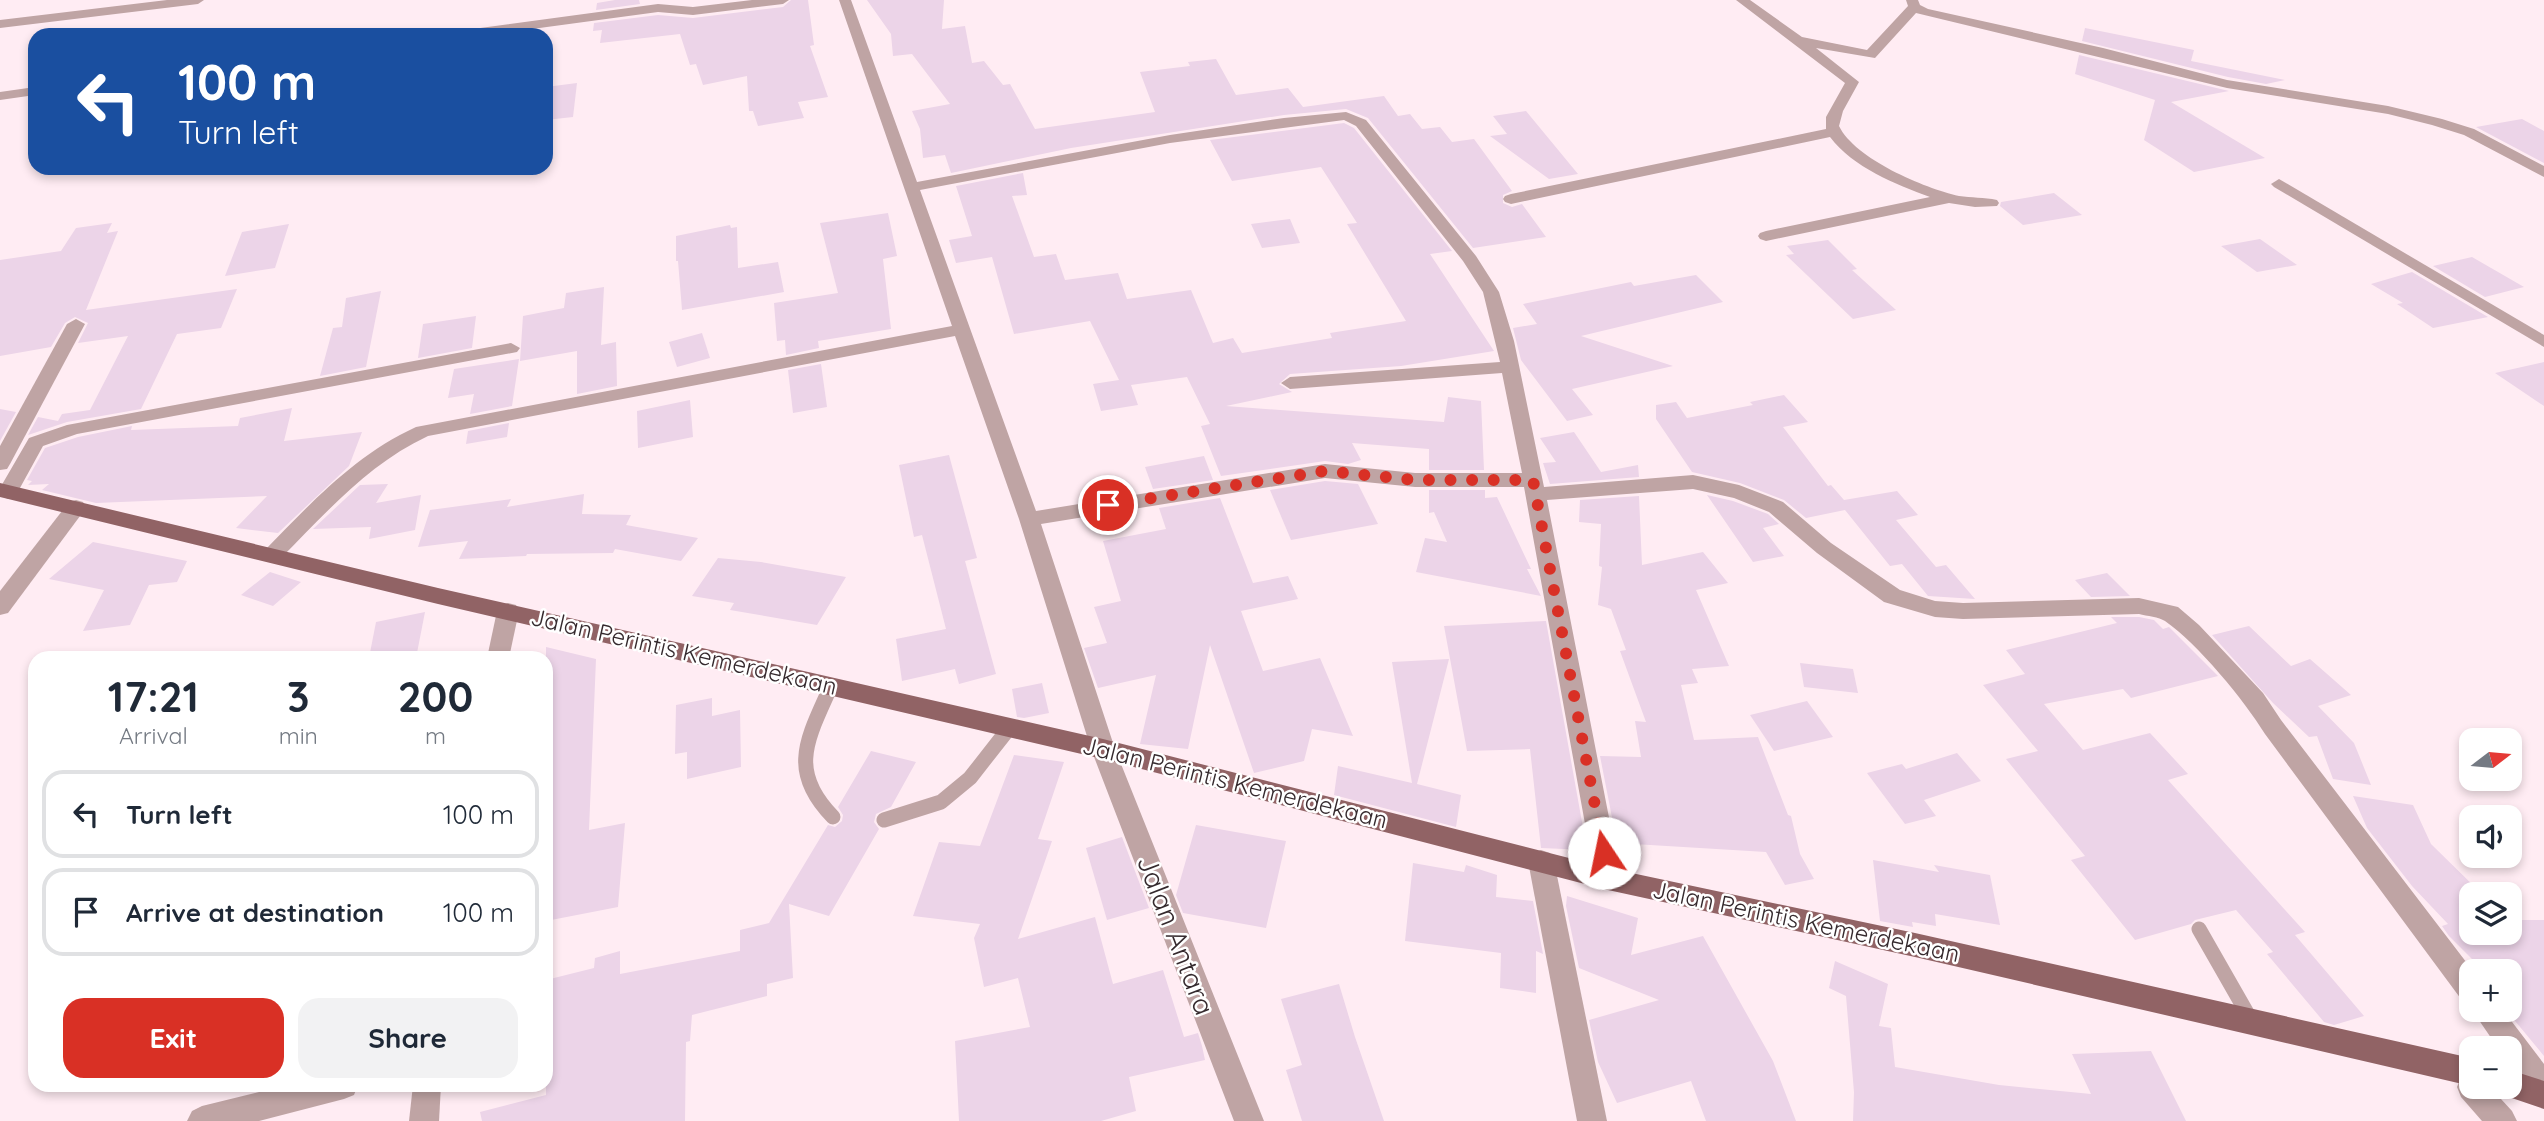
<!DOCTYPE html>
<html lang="en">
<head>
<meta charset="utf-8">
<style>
  :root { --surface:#fff; --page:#f2f2f3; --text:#1f2937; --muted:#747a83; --line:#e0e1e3; --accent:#d93025 }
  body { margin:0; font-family:Quicksand,sans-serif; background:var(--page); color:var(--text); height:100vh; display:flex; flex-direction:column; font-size:26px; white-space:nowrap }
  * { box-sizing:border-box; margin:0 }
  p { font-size:23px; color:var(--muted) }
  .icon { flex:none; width:38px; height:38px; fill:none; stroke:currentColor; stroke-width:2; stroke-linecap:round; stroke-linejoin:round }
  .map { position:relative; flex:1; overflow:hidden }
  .drawer { position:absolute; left:28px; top:651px; width:525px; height:441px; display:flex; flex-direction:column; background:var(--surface); border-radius:21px; box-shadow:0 4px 10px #0003 }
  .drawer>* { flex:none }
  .banner { position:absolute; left:28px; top:28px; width:525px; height:147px; border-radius:21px; box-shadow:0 4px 10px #0003; background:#1a4fa0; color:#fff; overflow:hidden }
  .needle { width:46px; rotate:74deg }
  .controls { position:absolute; left:2459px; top:728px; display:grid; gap:14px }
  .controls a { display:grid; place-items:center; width:63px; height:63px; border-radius:14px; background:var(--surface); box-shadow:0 4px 10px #0003; font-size:35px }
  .pin { position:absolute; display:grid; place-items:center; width:60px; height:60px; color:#fff; margin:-30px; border:4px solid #fff; border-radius:50%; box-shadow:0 2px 7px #0007 }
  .me { position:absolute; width:77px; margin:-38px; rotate:349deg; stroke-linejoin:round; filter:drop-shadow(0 0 5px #0008) }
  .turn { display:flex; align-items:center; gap:24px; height:147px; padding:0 35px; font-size:32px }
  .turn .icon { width:91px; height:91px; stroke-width:2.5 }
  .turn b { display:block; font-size:49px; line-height:60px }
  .eta { display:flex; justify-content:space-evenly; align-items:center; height:119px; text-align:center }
  .eta b { font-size:42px; font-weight:700; line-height:49px }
  .action { display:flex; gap:14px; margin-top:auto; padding:14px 35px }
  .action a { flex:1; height:80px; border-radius:21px; background:var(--accent); color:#fff; font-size:28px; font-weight:700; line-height:80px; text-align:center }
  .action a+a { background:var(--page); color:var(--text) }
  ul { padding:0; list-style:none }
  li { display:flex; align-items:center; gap:21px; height:88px; margin:0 14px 10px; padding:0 21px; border:4px solid var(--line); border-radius:21px }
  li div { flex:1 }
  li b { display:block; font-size:26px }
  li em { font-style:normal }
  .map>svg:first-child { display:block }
  .building { fill:#ecd4e8 }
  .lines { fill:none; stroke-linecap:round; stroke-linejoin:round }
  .lane { stroke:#bfa4a4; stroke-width:15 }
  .street { fill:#bfa4a4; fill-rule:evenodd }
  .primary { fill:#916365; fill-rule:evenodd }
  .route { stroke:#d93025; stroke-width:12; stroke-dasharray:0 21.6 }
  .labels { text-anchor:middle; stroke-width:5; stroke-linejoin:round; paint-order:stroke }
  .street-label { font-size:24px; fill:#352a2e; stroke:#fff }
  .near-street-label { font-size:28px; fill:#352a2e; stroke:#fff }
</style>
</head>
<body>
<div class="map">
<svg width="2544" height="1121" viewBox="0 0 2544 1121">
  <rect width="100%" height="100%" fill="#ffecf3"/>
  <g class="building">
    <path d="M615,0H639L640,4L596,10L597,3Z"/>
    <path d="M791,0H808L814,45L810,46L828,97L798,102L804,118L758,126L753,111H749L747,76L703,85L696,64L690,65L680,34L600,43L602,30L593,31L594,23L658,15L693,18L783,7Z"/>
    <path d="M867,0H944L942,29L965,26L972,63L984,61L1003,85L1010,84L1035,129L1155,112L1140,72L1190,66L1188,62L1216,59L1236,95L1288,88L1303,107L1384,96L1398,116L1410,114L1422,129L1440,127L1452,142L1474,139L1512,191L1503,195V203L1512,207L1522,204L1546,237L1473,248L1368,118L1346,109L1284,115L1071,148L951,173L945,155L923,158L920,129L912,111L950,104L912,54L893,56L891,34Z"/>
    <path d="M2085,28L2194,50L2191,61L2285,80L2266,84L2228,77L2082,41Z"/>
    <path d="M2079,55L2229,91L2171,102L2265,158L2194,172L2144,140L2155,100L2075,74Z"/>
    <path d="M577,83L573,117L546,120V87Z"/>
    <path d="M1526,111L1578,174L1549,179L1490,136L1507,134L1493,116Z"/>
    <path d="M2522,119L2544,131V163L2476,127Z"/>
    <path d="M1344,123L1354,128L1452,251L1430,254L1494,351L1401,366L1290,374L1279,384L1292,392L1226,406L1444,422L1448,397L1481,401L1484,470H1429V449L1352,443L1361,460L1348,464L1325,461L1221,476L1201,426L1210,424L1187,377L1131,385L1138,405L1101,411L1093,384L1119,380L1090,321L1014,334L992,257L956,263L949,240L972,236L956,186L1023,173L1027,195L1012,196L1034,257L1056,254L1065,280L1118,273L1127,299L1191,290L1213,343L1233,338L1242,353L1332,338L1330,333L1406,321L1347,224L1357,223L1321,167L1232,181L1210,140Z"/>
    <path d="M2054,193L2082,215L2023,225L2000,206L2001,202Z"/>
    <path d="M888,213L897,256L883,259L891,329L818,341L819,348L786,355L785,340L777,341L774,303L838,293L820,223Z"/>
    <path d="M1290,219L1300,243L1262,248L1251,224Z"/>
    <path d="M112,223L107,233L118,231L86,310L237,289L221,328L177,334L141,409L67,422L28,435L38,417L58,421L62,414L90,410L128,336L78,343L88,323L75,317L65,323L51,347L0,356V260L61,251L76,228Z"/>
    <path d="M289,224L275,268L225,276L242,232Z"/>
    <path d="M730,225L731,228L737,227L738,268L778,262L784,292L682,310L678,261H676V236Z"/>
    <path d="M2260,239L2297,265L2257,272L2221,246Z"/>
    <path d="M1828,240L1857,269L1852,270L1896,310L1853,319L1786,255L1794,254L1787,246Z"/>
    <path d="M2472,257L2524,287L2485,297L2433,266Z"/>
    <path d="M2412,272L2488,317L2433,328L2397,304L2403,303L2371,284Z"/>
    <path d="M1696,275L1723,302L1581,336L1673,366L1572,389L1593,415L1567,421L1521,360L1513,328L1537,324L1523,304L1631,282L1634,286Z"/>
    <path d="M604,287L601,345L616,342L617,386L577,394V351L520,361L523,316L564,308L566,293Z"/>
    <path d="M381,291L366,367L320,376L333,328L342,327L346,298Z"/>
    <path d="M476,316L472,348L418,358L423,324Z"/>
    <path d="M702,333L710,358L677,367L669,342Z"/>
    <path d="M519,359L512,406L470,414L474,394L448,398L454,369Z"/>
    <path d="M2544,362V406L2495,373Z"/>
    <path d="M821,364L827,407L793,413L788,370Z"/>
    <path d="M1784,395L1808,422L1783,427L1828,486L1831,485L1844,500L1897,491L1918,515L1896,520L1936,567L1946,565L1975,599L1928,596L1902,564L1890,566L1845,510L1806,518L1784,500L1740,483L1692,472L1656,419V405L1676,402L1687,418L1753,405L1750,402Z"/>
    <path d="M690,400L693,437L638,448L637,411Z"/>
    <path d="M292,408L284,441L362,432L349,466L278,533L236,528L267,496L96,503L42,490L49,484L28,485L32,481L27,480L45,448L78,437L132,426L131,430L238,426L240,418Z"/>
    <path d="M0,409L16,412L0,441Z"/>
    <path d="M509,423L507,437L466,444L468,431Z"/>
    <path d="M1574,432L1601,472L1638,465L1639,477L1550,484L1543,463L1556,462L1540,438Z"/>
    <path d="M949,455L977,558L965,561L996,674L959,684L955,669L902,681L896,639L946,629L922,535L914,537L899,465Z"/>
    <path d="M1204,456L1213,480L1153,489L1145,467Z"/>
    <path d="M1325,481L1358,484L1378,524L1291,540L1270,490Z"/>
    <path d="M388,484L376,503L421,495L415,530L369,539L371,527L313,529L360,485Z"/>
    <path d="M1429,490H1485V498L1497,497L1531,569H1527L1541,596L1416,572L1425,538L1447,542L1434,512L1429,513Z"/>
    <path d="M584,494L582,514L631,515L626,525L698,538L681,561L615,549L613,553L527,554L526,556L459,559L468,541L418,547L430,510L511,499L507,507Z"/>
    <path d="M1707,495L1733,501L1768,514L1779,524L1763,528L1784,556L1753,562Z"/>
    <path d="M1639,496L1642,565L1703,552L1728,583L1696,590L1729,666L1692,669L1698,683L1681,685L1694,740L1758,737L1788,815L1791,816L1800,854L1814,879L1785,885L1766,852L1617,843L1600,756L1641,757L1635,721L1646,722L1620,651L1626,650L1611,609L1598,605L1602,567L1599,566L1601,524L1579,522L1580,500Z"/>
    <path d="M1220,498L1253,583L1288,576L1298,599L1241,611L1263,671L1320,658L1353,736L1312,729L1304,761L1254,773L1210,645L1188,749L1140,744L1156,675L1098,688L1084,648L1107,643L1094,607L1121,601L1103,541L1166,529L1159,508Z"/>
    <path d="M93,542L187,561L177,582L149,585L130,625L83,631L104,590L49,579Z"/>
    <path d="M718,558L761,562L846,577L817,625L730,610L734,603L692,596Z"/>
    <path d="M270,572L301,582L273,606L241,595Z"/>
    <path d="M2107,573L2130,596L2091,597L2075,580Z"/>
    <path d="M425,612L416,658H369L376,622Z"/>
    <path d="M2111,617H2139L2154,620L2163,629L2169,627L2218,676L2131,698L2123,689L2044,704L2083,750L2150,733L2188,774L2168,780L2305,932L2295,935L2364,1016L2334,1025L2324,1022L2267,954L2273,952L2236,910L2195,920L2191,924L2135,940L2071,860L2085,856L2006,759L2038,751L1983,685L2025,674L2006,650L2117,623Z"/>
    <path d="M1546,621L1587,850L1541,848L1530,749L1467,751L1444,626Z"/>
    <path d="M2249,626L2291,666L2310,659L2351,695L2318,706L2354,743L2371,785L2333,779L2317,736L2309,737L2273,703L2212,635Z"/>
    <path d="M546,647L596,659L589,830L625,823L618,907L546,921Z"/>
    <path d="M1449,659L1417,784L1461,795L1456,827L1334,795L1338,766L1412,783L1392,662Z"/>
    <path d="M1800,663L1853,669L1858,693L1804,687Z"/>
    <path d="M1042,683L1049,713L1024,718L1017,717L1012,689Z"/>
    <path d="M712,698V716L740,710L741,767L687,779V752L675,754L676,705Z"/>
    <path d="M1807,701L1833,737L1774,751L1750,715Z"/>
    <path d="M871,751L916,762L891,807L876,814L874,822L879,829L829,916L789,904L793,978L767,984V996L692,1015L690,1041L686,1042L685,1121H482L480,1112L546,1095V980L594,968L595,958L620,951V974L740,951V930L769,923L828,825L835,827L842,821L843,815L838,807Z"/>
    <path d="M1957,753L1981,781L1924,800L1936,816L1905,824L1867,773L1902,764L1906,769Z"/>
    <path d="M1014,755L1064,762L1038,839L1052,841L1018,939L1095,917L1113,984L1163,970L1184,1037L1198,1033L1202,1046L1205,1060L1129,1077L1136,1111L1101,1121H959L955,1041L1030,1027L1018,978L984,987L974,938L980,924L913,916L939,842L980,846Z"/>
    <path d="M2353,796L2413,805L2431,844L2482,894H2471V933H2510V920H2544V1056L2506,1010H2522L2510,997V971H2484L2449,936L2442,926L2448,924L2412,886L2367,828Z"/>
    <path d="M1196,825L1286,841L1266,928L1183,913L1176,895Z"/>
    <path d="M1122,837L1149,908L1107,920L1086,848Z"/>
    <path d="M1873,860L1939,872L1934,865L1990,875L2000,925L1935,914L1936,926L1912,922L1913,927L1880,921Z"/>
    <path d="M1413,863L1464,872L1466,865L1497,875L1496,897L1533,901L1543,954L1536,951V993L1500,988L1501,953L1405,941Z"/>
    <path d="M1567,896L1638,918L1631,955L1703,936L1773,1061L1796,1121H1706L1691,1081L1617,1103L1598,1062L1589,1020L1659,1000L1579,968L1566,906Z"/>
    <path d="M1835,961L1888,984L1879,1026L1891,1028L1895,1067L1999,1085L2091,1094L2072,1054L2151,1051L2186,1121H1853L1854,1092L1846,996L1829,988Z"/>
    <path d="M1339,984L1355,1037L1384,1121H1302L1286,1070L1302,1065L1281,999Z"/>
  </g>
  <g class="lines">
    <g class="lane">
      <path d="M831,686C808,738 787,770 833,817"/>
      <path d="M884,820L941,802L970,778L1010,727"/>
      <path d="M2199,929L2251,1020"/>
    </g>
    <g class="street">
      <path d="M167,0H204L198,4L0,28V20Z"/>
      <path d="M752,0H789L783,4L693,15L658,12L487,35H451L458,31L658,4L693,7Z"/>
      <path d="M839,0H851L917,182L1170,135L1284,118L1346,112L1366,120L1476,256L1499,292L1514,341L1544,487L1693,475L1739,485L1783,502L1831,543L1900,590L1935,601L1963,603L2139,598L2178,607L2199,625L2263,693L2281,720L2473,971H2471V1003L2461,999L2265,734C2244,700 2198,644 2165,621C2159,617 2147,616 2139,614L1963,619L1935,617L1884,602L1817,553L1769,512L1734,498L1693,489L1547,500L1621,879L1617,887L1608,890L1599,887L1595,879L1524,487H1415L1325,478L1041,524L1115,749L1264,1121H1234L1091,749L1019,519L955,336L428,436C368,464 326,513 280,559L273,561L266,559L263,554L266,549C312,502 355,455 416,427L952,326ZM1344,120L1356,126L1463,261L1483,292L1500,362L1290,377L1281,383L1290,389L1502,373L1522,473H1415L1325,464L1036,511L920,190L1170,143Z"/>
      <path d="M1736,0H1750L1802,37L1867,50L1908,6L1906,0H1918L1920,5L1928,9L2103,48L2227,80L2388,106L2442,119L2474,129L2544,166V177L2464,135L2432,125L2388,114L2227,88L1916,13L1875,58L1816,48L1859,82L1843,111L1839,126C1855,159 1924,188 1959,196C1971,198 1984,197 1997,200L1999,203L1997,206L1975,207L1949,203L1766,241L1760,239L1758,236L1760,233L1766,231L1930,197C1895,184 1854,168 1830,137L1511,204L1505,202L1503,199L1505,196L1511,194L1826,129V117L1845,83Z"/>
      <path d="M35,87V95L0,100V92Z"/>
      <path d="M2279,179L2544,335V347L2274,187L2271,184Z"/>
      <path d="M76,319L85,324L10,464L7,469L0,470V446L67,324Z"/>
      <path d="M511,343L520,348L517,352L77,434L43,446L15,497L8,499L0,495V488L29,438L67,425Z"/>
      <path d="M76,500L83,502L86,507L83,512L8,613L0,615V591L69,502Z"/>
      <path d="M508,603L516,605L519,611L509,658H487L497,611L500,605Z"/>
      <path d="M1541,850L1550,853L1554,861L1607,1121H1577L1528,861L1532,853Z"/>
      <path d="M2472,1010H2503L2544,1064V1101C2524,1093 2510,1069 2510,1048H2498Z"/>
      <path d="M2471,1073V1087H2490L2512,1111L2517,1121H2482L2461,1097L2457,1087L2461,1077Z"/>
      <path d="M288,1085H358L354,1095L344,1099L259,1121H187L192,1111L202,1106Z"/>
      <path d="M413,1085H441L439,1121H409Z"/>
    </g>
    <g class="primary">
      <path d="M0,483L438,588L1103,739L1608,868L1915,933L2471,1058V1086L1915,957L1608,890L1103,759L438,604L0,497Z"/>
      <path d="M2510,1070L2544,1081V1109L2500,1094L2497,1087H2510Z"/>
    </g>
  </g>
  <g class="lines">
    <path class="route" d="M1108,505L1325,471L1415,480H1533L1604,853"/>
  </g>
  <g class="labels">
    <g class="street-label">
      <text transform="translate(684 652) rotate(13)" y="8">Jalan Perintis Kemerdekaan</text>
      <text transform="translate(1235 783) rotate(14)" y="8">Jalan Perintis Kemerdekaan</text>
      <text transform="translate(1806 922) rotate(12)" y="8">Jalan Perintis Kemerdekaan</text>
    </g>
    <g class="near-street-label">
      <text transform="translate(1176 935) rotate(69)" y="10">Jalan Antara</text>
    </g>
  </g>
</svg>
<div class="controls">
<a><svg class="needle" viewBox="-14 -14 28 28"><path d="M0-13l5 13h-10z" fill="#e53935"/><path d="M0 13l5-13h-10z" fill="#747a83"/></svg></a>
<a><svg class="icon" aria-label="sound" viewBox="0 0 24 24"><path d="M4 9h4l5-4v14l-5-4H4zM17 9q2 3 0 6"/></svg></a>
<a><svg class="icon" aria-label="layers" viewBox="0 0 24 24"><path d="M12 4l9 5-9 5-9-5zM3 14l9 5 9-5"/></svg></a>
<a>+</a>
<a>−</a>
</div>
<div class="pin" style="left:1108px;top:505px;background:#d93025"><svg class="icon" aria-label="arrive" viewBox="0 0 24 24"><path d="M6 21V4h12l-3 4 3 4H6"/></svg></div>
<svg class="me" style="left:1604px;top:853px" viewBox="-20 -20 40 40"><circle r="19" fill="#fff"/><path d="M0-13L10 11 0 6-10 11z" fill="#d93025"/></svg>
<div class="banner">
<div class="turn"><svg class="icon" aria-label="left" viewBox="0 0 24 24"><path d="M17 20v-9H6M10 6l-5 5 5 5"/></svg><div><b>100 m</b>Turn left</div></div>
</div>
<section class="drawer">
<div class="eta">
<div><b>17:21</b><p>Arrival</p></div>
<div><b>3</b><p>min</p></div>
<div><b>200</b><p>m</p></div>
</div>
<ul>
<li><svg class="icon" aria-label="left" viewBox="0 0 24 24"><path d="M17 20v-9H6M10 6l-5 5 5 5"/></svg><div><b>Turn left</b></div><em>100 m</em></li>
<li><svg class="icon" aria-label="arrive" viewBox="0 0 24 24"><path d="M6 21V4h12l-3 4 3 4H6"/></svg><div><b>Arrive at destination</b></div><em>100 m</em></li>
</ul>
<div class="action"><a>Exit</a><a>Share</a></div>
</section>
</div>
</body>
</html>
